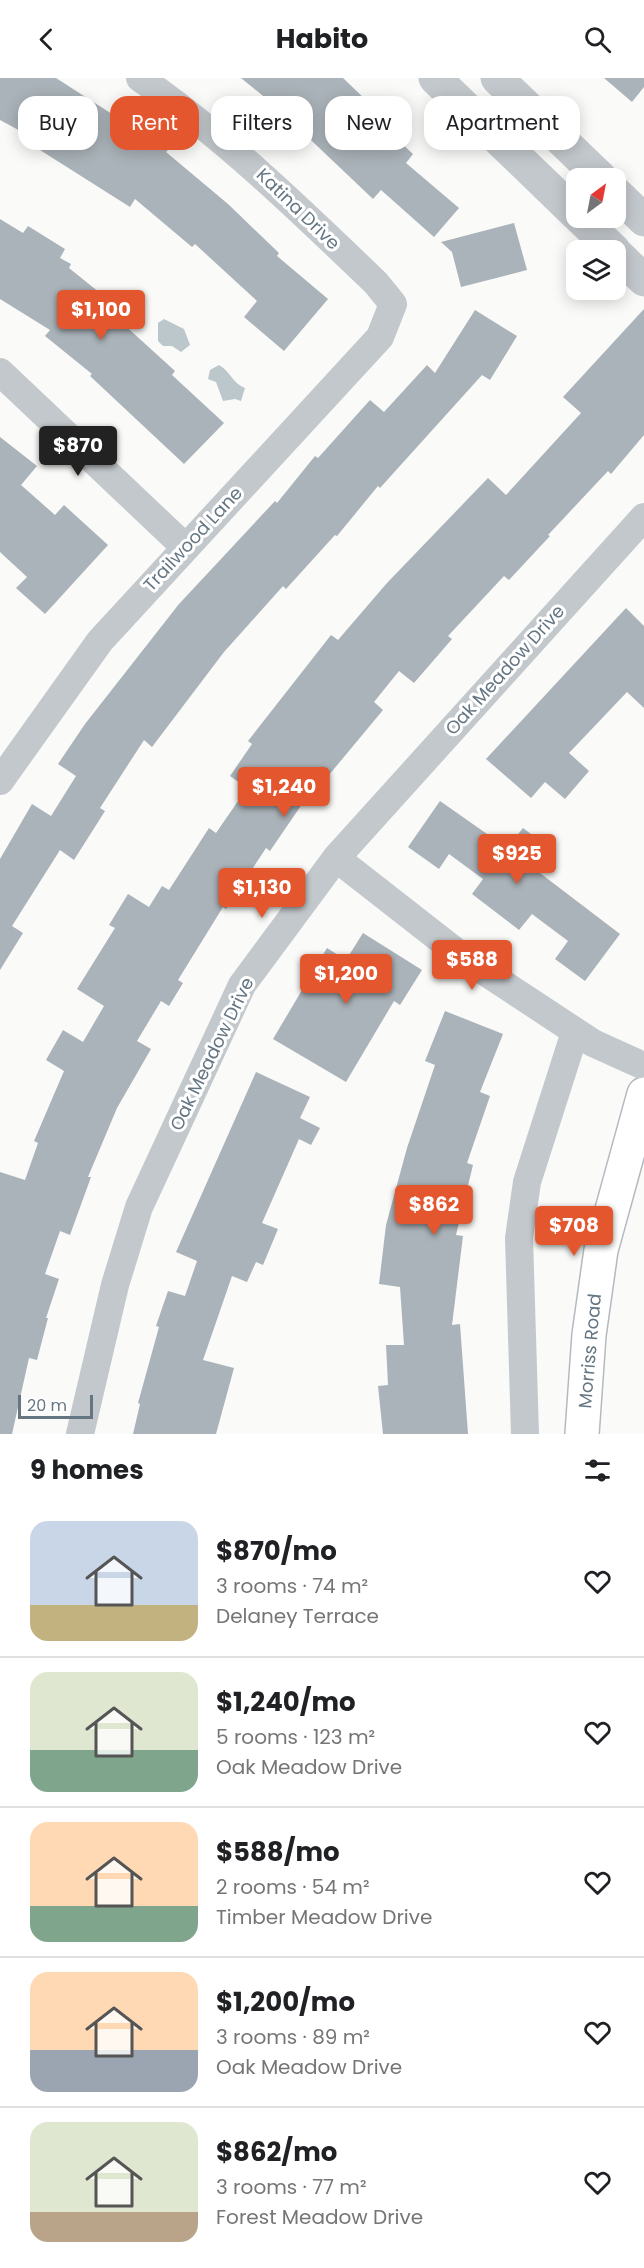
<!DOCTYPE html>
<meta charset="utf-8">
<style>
:root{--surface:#fff;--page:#f2f2f2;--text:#202124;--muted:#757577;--line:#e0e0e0;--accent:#e4572e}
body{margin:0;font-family:Poppins,sans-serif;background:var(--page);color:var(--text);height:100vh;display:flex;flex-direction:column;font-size:22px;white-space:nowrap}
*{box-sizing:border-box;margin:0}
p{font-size:20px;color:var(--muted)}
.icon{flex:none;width:33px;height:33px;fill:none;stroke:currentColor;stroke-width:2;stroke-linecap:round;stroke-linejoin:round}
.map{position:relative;height:1356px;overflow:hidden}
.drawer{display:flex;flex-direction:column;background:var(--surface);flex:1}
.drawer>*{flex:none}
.top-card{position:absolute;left:18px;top:18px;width:609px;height:54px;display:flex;gap:12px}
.needle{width:39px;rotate:32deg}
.buttons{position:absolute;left:566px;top:90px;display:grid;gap:12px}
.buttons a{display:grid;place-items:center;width:60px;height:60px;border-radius:12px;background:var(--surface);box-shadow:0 3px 15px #0003;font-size:30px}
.scale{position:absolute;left:18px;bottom:15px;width:75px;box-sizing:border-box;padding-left:6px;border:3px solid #657683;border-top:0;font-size:16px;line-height:21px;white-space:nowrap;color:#657683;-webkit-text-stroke:4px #fff;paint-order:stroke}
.price{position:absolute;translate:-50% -51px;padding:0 14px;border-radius:6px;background:var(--accent);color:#fff;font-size:20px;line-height:39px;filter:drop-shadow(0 2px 3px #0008)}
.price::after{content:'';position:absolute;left:50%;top:36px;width:18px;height:14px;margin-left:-9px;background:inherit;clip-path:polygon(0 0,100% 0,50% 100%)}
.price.current{background:#222;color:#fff}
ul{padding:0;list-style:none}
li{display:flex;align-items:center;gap:18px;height:150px;padding:0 30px}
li+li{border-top:2px solid var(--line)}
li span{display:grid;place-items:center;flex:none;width:168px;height:120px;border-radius:18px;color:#555}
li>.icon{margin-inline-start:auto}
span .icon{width:72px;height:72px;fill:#fffc;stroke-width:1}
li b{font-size:26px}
h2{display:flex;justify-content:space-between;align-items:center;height:72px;padding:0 30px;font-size:26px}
.pill{padding:0 21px;border-radius:18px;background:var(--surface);box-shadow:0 3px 15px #0003;font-size:21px;line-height:54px}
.pill.current{background:var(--accent);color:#fff}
header{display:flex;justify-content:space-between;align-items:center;height:78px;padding:0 30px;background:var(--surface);font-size:27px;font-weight:700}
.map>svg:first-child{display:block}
.water{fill:#bbc7cb}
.building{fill:#aab3b9}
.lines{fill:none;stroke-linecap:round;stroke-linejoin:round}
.secondary-casing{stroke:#b3babf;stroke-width:36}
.minor{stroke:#c3c8cc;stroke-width:28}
.tertiary{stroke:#c3c8cc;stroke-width:33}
.secondary{stroke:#fff;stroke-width:33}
.labels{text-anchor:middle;stroke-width:6;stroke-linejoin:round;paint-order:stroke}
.street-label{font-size:18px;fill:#657683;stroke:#fff}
</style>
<header><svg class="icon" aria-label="back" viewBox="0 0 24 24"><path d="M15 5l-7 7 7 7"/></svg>Habito<svg class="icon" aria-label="search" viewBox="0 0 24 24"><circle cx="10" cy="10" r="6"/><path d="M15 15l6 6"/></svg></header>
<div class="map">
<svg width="644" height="1356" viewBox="0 0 644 1356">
<rect width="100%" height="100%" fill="#fafaf8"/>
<!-- water -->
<path class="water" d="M164,241L184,251L190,267L181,274L172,268H163L158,263V245Z
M219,287C230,293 233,306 245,310L241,323L235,321L223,323L216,304L208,301L210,292Z"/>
<!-- building -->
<path class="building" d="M0,0H56L168,72L166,74L228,126L279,175L277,178L328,221L284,273L244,239L257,223L195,166L192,169L135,121L130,129L21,60L24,55L0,42Z
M241,0H343L368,24L363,29L413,76L406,85L459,130L434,159L381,112L373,121L273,26Z
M604,0H644V9L632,24Z
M0,141L23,155L28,148L65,171L60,180L71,186L69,190L126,236L120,243L175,293L172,297L224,345L184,386L90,298L92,296L45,258L50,252L0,221Z
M514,145L527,192L461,209L452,174L441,164Z
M644,231V357L611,396L608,393L548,457L550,458L509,502L504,498L448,558L452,561L414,605L399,593L374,624L383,632L314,715L311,713L270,773L266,770L226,831L223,829L178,902L183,905L169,928L161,923L137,963L151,971L117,1030L88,1099H91L70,1157L60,1153L45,1196L59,1201L46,1240H48L37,1282L29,1280L12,1356H0V1094L25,1102L38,1065L34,1063L64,993L46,982L63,952L83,964L104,928L77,911L115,850L109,847L128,816L149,829L162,808L169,812L209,750L216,755L247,710L230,698L252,666L248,663L331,557L338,562L387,505L488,400L506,417L581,335L563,319Z
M475,232L517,258L490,302L482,297L380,410L378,408L337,458L335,457L286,511L283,508L224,574L152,669L144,662L100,730L105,733L74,782L60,772L12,848L23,855L0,892V781L32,726L51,738L76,698L58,686L85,646L179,526L275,423L277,425L315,378L318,380L370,322L384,334L427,287L435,295Z
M0,359L37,388L21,407L55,437L64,427L108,467L45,536L16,510L27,499L0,474Z
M626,530L644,548V630L627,614L569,675L589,693L565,721L545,704L531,720L486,681Z
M440,723L507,770L523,750L552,772L536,792L620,856L585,903L555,881L568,863L532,836L519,852L472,816L483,801L449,776L439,791L408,769Z
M363,855L422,892L400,927L394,923L346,1004L273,961L327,870L346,882Z
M445,933L503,956L480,1014L490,1018L467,1085L473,1087L456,1157L463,1158L452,1247L460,1246L468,1356H383L378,1308L388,1307L386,1267H404L400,1209L379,1206L386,1147L407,1070L435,987L425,983Z
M256,994L310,1019L300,1040L320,1050L311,1067L299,1061L262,1145L278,1151L263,1187L256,1184L247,1204L232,1198L203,1282L234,1290L216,1356H133L140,1326L138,1325L159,1249L156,1248L168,1213L185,1218L197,1183L176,1174Z"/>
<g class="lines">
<defs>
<path id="secondary" d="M582,1356L589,1257L601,1172L644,1016"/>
</defs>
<!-- secondary casing -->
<use href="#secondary" class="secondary-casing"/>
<!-- minor -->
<path class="minor" d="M0,294L186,470
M0,703L100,563L380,259L393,226L376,205C300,132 226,60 140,0
M336,780L464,880L593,965L644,988
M80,1356L115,1207L139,1129L242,907L336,780L644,439
M525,1356L519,1160L527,1104L575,954"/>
<!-- tertiary -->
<path class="tertiary" d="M435,0L576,136
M497,0L601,100
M615,114L644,142
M580,140L614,172
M615,174L644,202"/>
<!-- secondary -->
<use href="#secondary" class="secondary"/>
</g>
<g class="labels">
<!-- street labels -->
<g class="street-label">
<text transform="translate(298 131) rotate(44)" y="6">Katina Drive</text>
<text transform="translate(193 461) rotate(-47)" y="6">Trailwood Lane</text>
<text transform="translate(505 592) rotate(-48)" y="6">Oak Meadow Drive</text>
<text transform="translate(212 976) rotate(-64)" y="6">Oak Meadow Drive</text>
<text transform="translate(590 1273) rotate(-85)" y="6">Morriss Road</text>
</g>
</g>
</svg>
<div class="buttons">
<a><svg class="needle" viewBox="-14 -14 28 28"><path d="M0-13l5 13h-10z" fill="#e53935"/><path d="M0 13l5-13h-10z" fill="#757577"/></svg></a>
<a><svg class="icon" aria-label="layers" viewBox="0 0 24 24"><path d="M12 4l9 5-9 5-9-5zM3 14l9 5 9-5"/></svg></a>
</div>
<div class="scale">20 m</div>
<b class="price" style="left:101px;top:263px">$1,100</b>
<b class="price current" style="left:78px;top:399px">$870</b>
<b class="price" style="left:284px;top:740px">$1,240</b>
<b class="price" style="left:517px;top:807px">$925</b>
<b class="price" style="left:262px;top:841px">$1,130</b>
<b class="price" style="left:472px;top:913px">$588</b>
<b class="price" style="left:346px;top:927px">$1,200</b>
<b class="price" style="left:434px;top:1158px">$862</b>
<b class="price" style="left:574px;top:1179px">$708</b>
<div class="top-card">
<a class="pill">Buy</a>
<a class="pill current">Rent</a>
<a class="pill">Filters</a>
<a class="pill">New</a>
<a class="pill">Apartment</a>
</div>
</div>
<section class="drawer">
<h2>9 homes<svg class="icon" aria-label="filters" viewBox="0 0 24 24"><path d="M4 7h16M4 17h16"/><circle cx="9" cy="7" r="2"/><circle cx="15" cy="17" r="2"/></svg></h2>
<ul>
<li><span style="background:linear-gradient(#c9d6e8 70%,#c2b280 0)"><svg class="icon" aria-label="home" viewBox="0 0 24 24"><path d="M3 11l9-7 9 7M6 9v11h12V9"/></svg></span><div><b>$870/mo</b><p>3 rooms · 74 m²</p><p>Delaney Terrace</p></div><svg class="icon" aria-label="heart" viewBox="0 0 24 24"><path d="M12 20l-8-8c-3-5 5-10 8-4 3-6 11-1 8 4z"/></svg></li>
<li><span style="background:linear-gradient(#dfe7d0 65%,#7fa58c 0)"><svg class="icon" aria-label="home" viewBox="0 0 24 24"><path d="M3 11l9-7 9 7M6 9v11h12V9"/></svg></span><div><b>$1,240/mo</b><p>5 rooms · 123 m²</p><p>Oak Meadow Drive</p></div><svg class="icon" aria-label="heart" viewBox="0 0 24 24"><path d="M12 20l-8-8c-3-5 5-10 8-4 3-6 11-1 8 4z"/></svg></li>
<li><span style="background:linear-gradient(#ffd9b3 70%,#7fa58c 0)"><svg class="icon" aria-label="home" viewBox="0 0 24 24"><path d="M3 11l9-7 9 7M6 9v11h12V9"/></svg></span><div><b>$588/mo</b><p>2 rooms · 54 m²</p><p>Timber Meadow Drive</p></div><svg class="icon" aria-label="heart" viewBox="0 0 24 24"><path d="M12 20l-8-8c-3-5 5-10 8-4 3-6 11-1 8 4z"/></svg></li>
<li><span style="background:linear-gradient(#ffd9b3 65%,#9aa5b1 0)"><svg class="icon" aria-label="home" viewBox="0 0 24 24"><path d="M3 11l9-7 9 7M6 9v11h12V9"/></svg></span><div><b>$1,200/mo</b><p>3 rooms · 89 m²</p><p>Oak Meadow Drive</p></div><svg class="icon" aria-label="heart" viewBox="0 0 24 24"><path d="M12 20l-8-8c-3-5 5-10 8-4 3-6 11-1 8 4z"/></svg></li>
<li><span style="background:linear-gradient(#dfe7d0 75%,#b9a48a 0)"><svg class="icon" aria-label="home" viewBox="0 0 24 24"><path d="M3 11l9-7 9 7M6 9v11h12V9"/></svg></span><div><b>$862/mo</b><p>3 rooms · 77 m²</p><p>Forest Meadow Drive</p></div><svg class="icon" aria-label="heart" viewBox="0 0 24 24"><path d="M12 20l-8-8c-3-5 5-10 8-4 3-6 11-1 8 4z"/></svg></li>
</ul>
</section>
